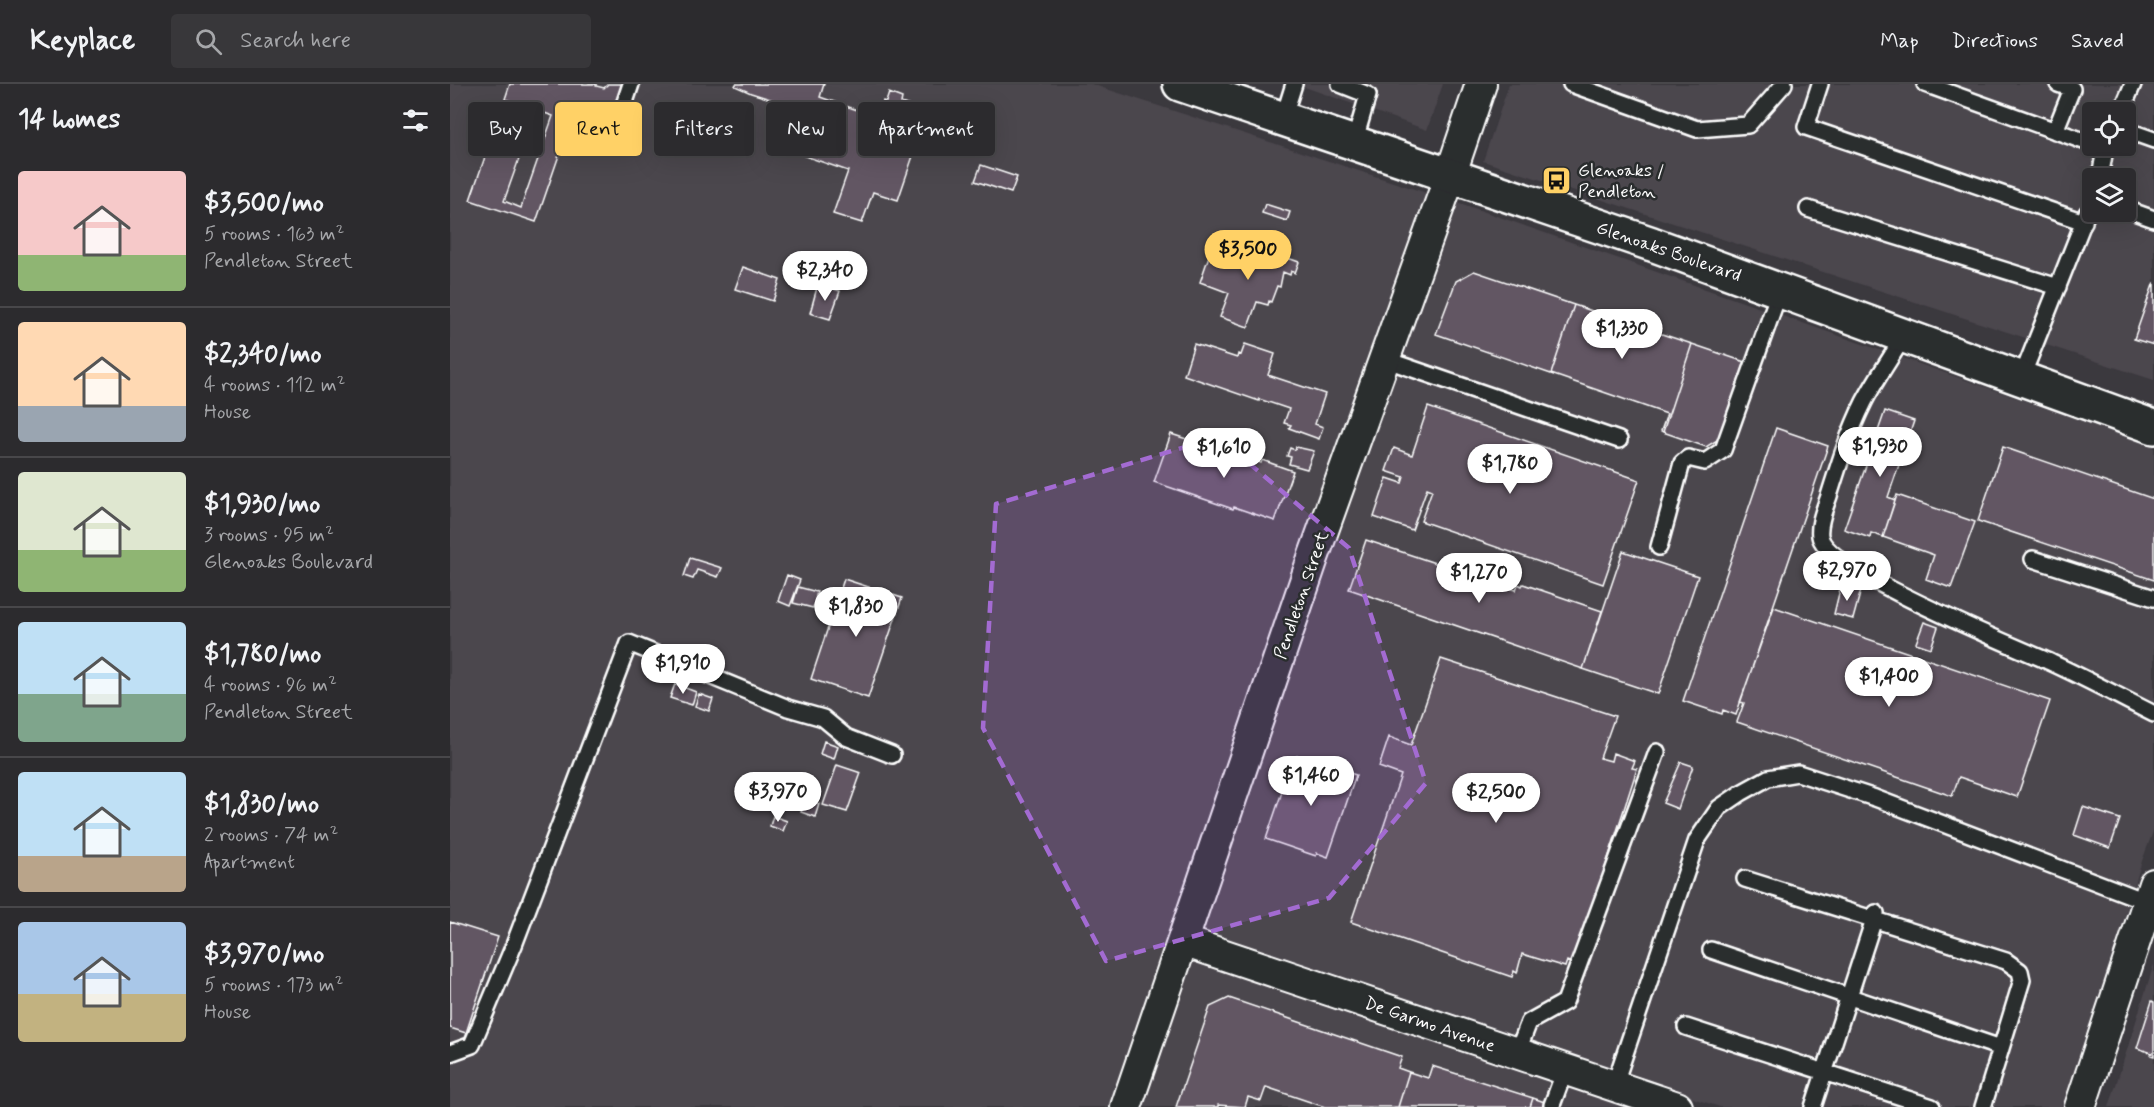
<!DOCTYPE html>
<meta charset="utf-8">
<style>
:root{--surface:#2c2b2e;--page:#38373a;--text:#f1f3f6;--muted:#a6a7aa;--line:#48474a;--accent:#ffd166}
body{margin:0;font-family:Mynerve,sans-serif;background:var(--page);color:var(--text);height:100vh;display:flex;flex-direction:column;font-size:22px;white-space:nowrap}
*{box-sizing:border-box;margin:0}
p{font-size:20px;color:var(--muted)}
.icon{flex:none;width:33px;height:33px;fill:none;stroke:currentColor;stroke-width:2;stroke-linecap:round;stroke-linejoin:round}
.map{position:relative;flex:1;overflow:hidden}
.drawer{display:flex;flex-direction:column;background:var(--surface);width:450px}
.drawer>*{flex:none}
.banner{position:absolute;left:18px;top:18px;width:570px;height:54px;display:flex;gap:12px}
.fabs{position:absolute;left:1632px;top:18px;display:grid;gap:12px}
.fabs a{display:grid;place-items:center;width:54px;height:54px;border-radius:6px;background:var(--surface);box-shadow:0 6px 24px #0002,0 0 0 2px var(--line);font-size:30px}
.price{position:absolute;translate:-50% -51px;padding:0 14px;border-radius:21px;background:#fff;color:#222;font-size:20px;line-height:39px;filter:drop-shadow(0 2px 3px #0008)}
.price::after{content:'';position:absolute;left:50%;top:36px;width:18px;height:14px;margin-left:-9px;background:inherit;clip-path:polygon(0 0,100% 0,50% 100%)}
.price.on{background:var(--accent);color:#111}
ul{padding:0;list-style:none}
li{display:flex;align-items:center;gap:18px;height:150px;padding:0 18px}
li+li{border-top:2px solid var(--line)}
li span{display:grid;place-items:center;flex:none;width:168px;height:120px;border-radius:6px;color:#555}
li>.icon{margin-inline-start:auto}
span .icon{width:72px;height:72px;fill:#fffc;stroke-width:1}
li b{font-size:26px}
h2{display:flex;justify-content:space-between;align-items:center;height:72px;padding:0 18px;font-size:26px}
.pill{padding:0 21px;border-radius:6px;background:var(--surface);box-shadow:0 6px 24px #0002,0 0 0 2px var(--line);font-size:21px;line-height:54px}
.pill.on{background:var(--accent);color:#111}
header{display:flex;align-items:center;gap:36px;box-sizing:border-box;height:84px;padding:0 30px;background:var(--surface);border-bottom:2px solid var(--line)}
header strong{font-size:28px}
nav{display:flex;gap:33px;margin-inline-start:auto;font-size:21px}
.search{width:420px;height:54px;background:var(--page);display:flex;align-items:center;gap:15px;box-sizing:border-box;padding:0 21px;border-radius:6px;color:var(--muted);font-size:22px}
main{display:flex;flex:1;min-height:0}
.map>svg:first-child{display:block}
.built{fill:#4b464d;fill-rule:evenodd}
.building{fill:#625664;stroke:#fff;stroke-width:1.5}
.lines{fill:none;stroke-linecap:round;stroke-linejoin:round}
.service-casing{stroke:#fff;stroke-width:20}
.minor-casing{stroke:#fff;stroke-width:34}
.secondary-casing{stroke:#fff;stroke-width:38}
.service{stroke:#2a2d2e;stroke-width:15}
.minor{stroke:#2a2d2e;stroke-width:30}
.secondary{stroke:#2a2d2e;stroke-width:33}
.marked{fill:#a36bd2;fill-opacity:0.2;stroke:#a36bd2;stroke-width:4.5;stroke-dasharray:12 8;stroke-linejoin:round}
.labels{text-anchor:middle;stroke-width:5;stroke-linejoin:round;paint-order:stroke}
.poi-label{font-size:18px;fill:#fff;stroke:#2a2d2e;text-anchor:start}
.street-label{font-size:18px;fill:#fff;stroke:#2a2d2e}
</style>
<header>
<strong>Keyplace</strong>
<div class="search"><svg class="icon" aria-label="search" viewBox="0 0 24 24"><circle cx="10" cy="10" r="6"/><path d="M15 15l6 6"/></svg>Search here</div>
<nav><a>Map</a><a>Directions</a><a>Saved</a></nav>
</header>
<main>
<section class="drawer">
<h2>14 homes<svg class="icon" aria-label="filters" viewBox="0 0 24 24"><path d="M4 7h16M4 17h16"/><circle cx="9" cy="7" r="2"/><circle cx="15" cy="17" r="2"/></svg></h2>
<ul>
<li><span style="background:linear-gradient(#f6c9c9 70%,#8fb573 0)"><svg class="icon" aria-label="home" viewBox="0 0 24 24"><path d="M3 11l9-7 9 7M6 9v11h12V9"/></svg></span><div><b>$3,500/mo</b><p>5 rooms · 163 m²</p><p>Pendleton Street</p></div></li>
<li><span style="background:linear-gradient(#ffd9b3 70%,#9aa5b1 0)"><svg class="icon" aria-label="home" viewBox="0 0 24 24"><path d="M3 11l9-7 9 7M6 9v11h12V9"/></svg></span><div><b>$2,340/mo</b><p>4 rooms · 112 m²</p><p>House</p></div></li>
<li><span style="background:linear-gradient(#dfe7d0 65%,#8fb573 0)"><svg class="icon" aria-label="home" viewBox="0 0 24 24"><path d="M3 11l9-7 9 7M6 9v11h12V9"/></svg></span><div><b>$1,930/mo</b><p>3 rooms · 95 m²</p><p>Glenoaks Boulevard</p></div></li>
<li><span style="background:linear-gradient(#bfe0f5 60%,#7fa58c 0)"><svg class="icon" aria-label="home" viewBox="0 0 24 24"><path d="M3 11l9-7 9 7M6 9v11h12V9"/></svg></span><div><b>$1,780/mo</b><p>4 rooms · 96 m²</p><p>Pendleton Street</p></div></li>
<li><span style="background:linear-gradient(#bfe0f5 70%,#b9a48a 0)"><svg class="icon" aria-label="home" viewBox="0 0 24 24"><path d="M3 11l9-7 9 7M6 9v11h12V9"/></svg></span><div><b>$1,830/mo</b><p>2 rooms · 74 m²</p><p>Apartment</p></div></li>
<li><span style="background:linear-gradient(#a9c7e8 60%,#c2b280 0)"><svg class="icon" aria-label="home" viewBox="0 0 24 24"><path d="M3 11l9-7 9 7M6 9v11h12V9"/></svg></span><div><b>$3,970/mo</b><p>5 rooms · 173 m²</p><p>House</p></div></li>
</ul>
</section>
<div class="map">
<svg width="1704" height="1023" viewBox="0 0 1704 1023">
<rect width="100%" height="100%" fill="#3b393e"/>
<filter id="ink" filterUnits="userSpaceOnUse"><feTurbulence type="fractalNoise" baseFrequency=".0167" numOctaves="2"/><feDisplacementMap in="SourceGraphic" scale="12" xChannelSelector="R" yChannelSelector="G"/><feConvolveMatrix kernelMatrix="1 2 1 2 8 2 1 2 1" color-interpolation-filters="sRGB"/></filter>
<g filter="url(#ink)">
<!-- built -->
<path class="built" d="M0,0H641L986,112L669,1023H0Z
M846,0H993L977,46Z
M1059,0H1704V296L1033,77ZM1642,28H1676V62H1642ZM1642,94H1676V128H1642Z
M998,115L1704,362V745L1692,777L1616,1023H1270L745,853Z
M737,866L1193,1023H683Z
M1704,880V1023H1659Z"/>
<!-- building -->
<path class="building" d="M60,0H146V2L154,4L158,0H173L151,63L116,51L86,138L20,116L44,47L75,58L54,117L71,124L75,112L103,32L55,15Z
M286,0H374L370,13L430,34L433,17L436,18L439,9L452,14L451,19L478,28L448,116L423,108L412,139L383,130L398,87L332,64L346,23L301,9L285,2Z
M531,81L567,93L561,109L525,97Z
M815,120L840,128L837,137L812,129Z
M798,160L849,178L845,189L841,187L840,191L833,188L830,203L827,202L821,218L819,217L818,221L807,218L798,243L770,233L779,209L750,198L759,172L790,183Z
M293,183L330,196L323,217L285,205Z
M1024,187L1124,221L1101,290L986,250L1006,197Z
M1704,198V261L1684,255Z
M368,200L390,207L380,235L360,229Z
M1124,221L1242,260L1213,348L1211,347L1217,330L1101,290Z
M744,260L787,274L788,270L791,271L795,260L825,270L818,291L875,310L865,340L873,343L869,355L839,344L841,341L834,339L839,325L809,315V317L734,291Z
M1242,260L1295,278L1269,355L1256,363L1213,348Z
M978,323L1189,396L1153,500L971,437L982,406L977,404L962,446L924,433L937,394L952,399L954,393L936,387L944,364L962,371Z
M1435,327L1464,337L1438,413L1445,416L1433,453L1421,449L1420,454L1394,445Z
M1326,344L1378,362L1286,631L1273,626L1272,630L1233,617Z
M721,350L749,359L748,364L797,381L800,375L811,379L812,376L843,387L825,437L784,423L783,425L704,398Z
M846,363L864,367L857,385L839,380L841,373L837,372L840,364L845,366Z
M1553,363L1704,415V496L1528,437Z
M1447,411L1525,438L1501,504L1476,495L1484,471L1433,453Z
M916,456L1066,506L1068,500L1072,502L1073,500L1152,527L1133,585L899,505Z
M1173,467L1248,492L1208,610L1133,585Z
M240,474L272,484L268,493L247,486L243,495L234,492Z
M337,491L350,496L340,522L328,517Z
M394,495L452,514L418,614L361,595Z
M1391,501L1411,506L1403,535L1384,530Z
M348,503L367,508L363,524L343,519Z
M1324,523L1600,617L1567,713L1509,693L1502,712L1287,638L1294,619L1290,618Z
M1474,538L1488,543L1481,564L1466,559Z
M991,575L1165,632L1150,674L1161,677L1163,669L1185,677L1182,684L1187,685L1124,880L1117,877L1115,883L1072,870L1067,889L1064,887L1062,893L901,838L951,691L929,683L939,653L961,661Z
M225,600L246,608L242,621L220,614Z
M249,610L263,615L259,627L245,622Z
M374,657L388,662L384,675L370,670Z
M847,672L906,691L878,773L867,769L866,772L816,755L836,696H839Z
M1231,678L1243,682L1228,725L1213,719Z
M387,681L411,689L397,728L373,721Z
M355,715L369,720L365,733L351,728Z
M1633,723L1670,735L1660,764L1624,751Z
M323,732L337,737L333,747L320,742Z
M0,838L48,853L16,949L0,944Z
M779,914L952,973L948,984L959,988L948,1023H875L816,1003L811,1017L798,1013L795,1023L768,1021V1023H726L760,923Z
M1702,917L1704,918V972L1701,971L1702,969L1687,964Z
M982,982L1083,1014L1080,1023H948L959,988L978,994Z
M1083,1014L1109,1023H1080Z"/>
<g class="lines">
<defs>
<path id="service" d="M890,0L918,11L904,59
M1121,0L1247,45L1298,41L1334,0
M1370,0L1356,43L1634,138
M1475,0L1642,60
M174,21L181,0
M1671,28L1683,0
M833,35L844,0
M1605,47L1622,5L1608,0
M1676,55L1687,50L1704,56
M1646,62L1655,65L1650,94
M1358,125L1608,203
M1676,125L1704,135
M1454,252C1441,274 1426,295 1414,318C1399,348 1389,380 1379,412C1375,424 1368,439 1370,452C1375,486 1565,562 1602,579C1637,595 1670,613 1704,630
M934,275L1169,356
M1571,295L1637,129L1642,124
M1209,463L1232,379L1238,374L1255,378L1273,366L1330,206
M1583,475L1704,514
M1295,795L1556,877L1570,887L1572,896L1533,1023
M1261,866L1551,964
M1236,943L1482,1023
M0,969L22,961L64,861L179,559L338,624L373,634L396,653L442,671
M1067,969L1079,938L1115,918L1207,668
M1164,1002L1247,756L1269,724L1291,709L1318,694L1348,689L1425,714L1698,818
M1102,1021L1115,986
M1363,1023L1426,829"/>
<path id="minor" d="M733,857L1227,1023
M676,1023L863,474L1000,92L1031,0
M1630,1023L1704,800"/>
<path id="secondary" d="M730,0L1202,160L1704,343"/>
</defs>
<!-- service casing -->
<use href="#service" class="service-casing"/>
<!-- minor casing -->
<use href="#minor" class="minor-casing"/>
<!-- secondary casing -->
<use href="#secondary" class="secondary-casing"/>
<!-- service -->
<use href="#service" class="service"/>
<!-- minor -->
<use href="#minor" class="minor"/>
<!-- secondary -->
<use href="#secondary" class="secondary"/>
</g>
</g>
<!-- marked area -->
<path class="marked" d="M768,353L899,464L976,699L879,814L656,877L533,644L546,420Z"/>
<!-- icons -->
<defs>
<symbol id="bus-square" viewBox="-11 -11 22 22"><rect x="-9" y="-9" width="18" height="18" rx="4" fill="#ffd166" stroke="#2a2d2e"/><path d="M-5-6H5V4H4V6H2V4H-2V6H-4V4H-5ZM-3.5-4V0h7V-4ZM-3.5 1.2v1.5H-2V1.2ZM2 1.2v1.5H3.5V1.2Z" fill="#111"/></symbol>
</defs>
<g fill-rule="evenodd">
<use href="#bus-square" x="1090" y="80" width="33" height="33"/>
</g>
<g class="labels">
<!-- poi labels -->
<g class="poi-label">
<text x="1128" y="92">Glenoaks /<tspan x="1128" dy="21">Pendleton</tspan></text>
</g>
<!-- street labels -->
<g class="street-label">
<text transform="translate(1219 167) rotate(19)" y="6">Glenoaks Boulevard</text>
<text transform="translate(851 511) rotate(-71)" y="6">Pendleton Street</text>
<text transform="translate(980 940) rotate(19)" y="6">De Garmo Avenue</text>
</g>
</g>
</svg>
<div class="fabs">
<a><svg class="icon" aria-label="locate" viewBox="0 0 24 24"><circle cx="12" cy="12" r="6"/><path d="M12 2v4M12 18v4M2 12h4M18 12h4"/></svg></a>
<a><svg class="icon" aria-label="layers" viewBox="0 0 24 24"><path d="M12 4l9 5-9 5-9-5zM3 14l9 5 9-5"/></svg></a>
</div>
<b class="price on" style="left:798px;top:197px">$3,500</b>
<b class="price" style="left:375px;top:218px">$2,340</b>
<b class="price" style="left:1172px;top:276px">$1,330</b>
<b class="price" style="left:1430px;top:394px">$1,930</b>
<b class="price" style="left:774px;top:395px">$1,610</b>
<b class="price" style="left:1060px;top:411px">$1,780</b>
<b class="price" style="left:1397px;top:518px">$2,970</b>
<b class="price" style="left:1029px;top:520px">$1,270</b>
<b class="price" style="left:406px;top:554px">$1,830</b>
<b class="price" style="left:233px;top:611px">$1,910</b>
<b class="price" style="left:1439px;top:624px">$1,400</b>
<b class="price" style="left:861px;top:723px">$1,460</b>
<b class="price" style="left:328px;top:739px">$3,970</b>
<b class="price" style="left:1046px;top:740px">$2,500</b>
<div class="banner">
<a class="pill">Buy</a>
<a class="pill on">Rent</a>
<a class="pill">Filters</a>
<a class="pill">New</a>
<a class="pill">Apartment</a>
</div>
</div>
</main>
